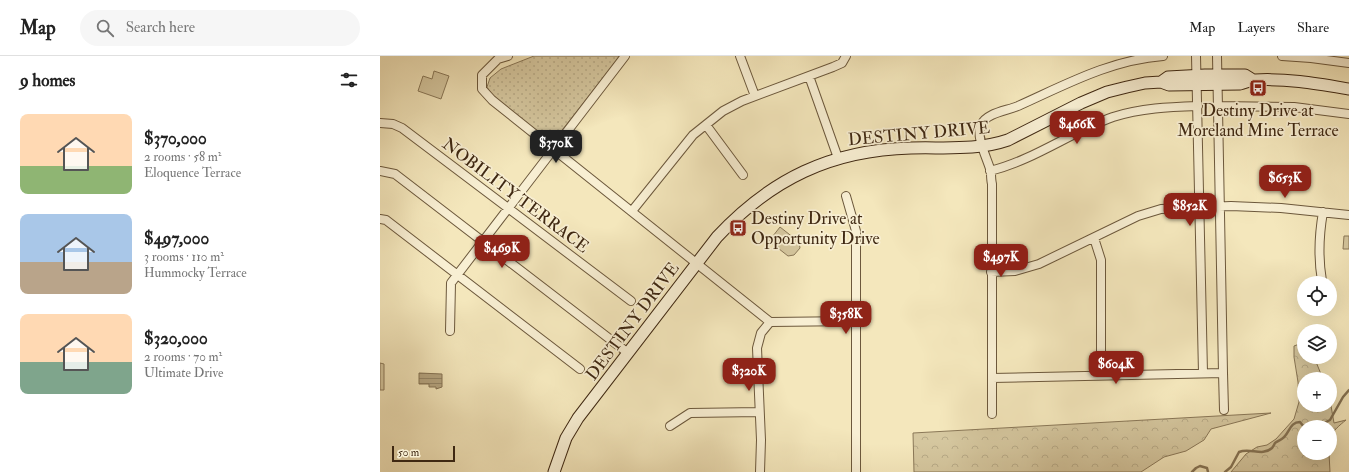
<!DOCTYPE html>
<meta charset="utf-8">
<style>
:root{--surface:#fff;--page:#f6f6f6;--text:#222;--muted:#767676;--line:#e0e0e0;--accent:#8f2418}
body{margin:0;font-family:"IM FELL Double Pica",serif;background:var(--page);color:var(--text);height:100vh;display:flex;flex-direction:column;font-size:15px;white-space:nowrap}
*{box-sizing:border-box;margin:0}
p{font-size:13px;color:var(--muted)}
.icon{flex:none;width:22px;height:22px;fill:none;stroke:currentColor;stroke-width:2;stroke-linecap:round;stroke-linejoin:round}
.map{position:relative;flex:1;overflow:hidden}
.drawer{display:flex;flex-direction:column;background:var(--surface);width:380px}
.drawer>*{flex:none}
.fabs{position:absolute;left:917px;top:220px;display:grid;gap:8px}
.fabs a{display:grid;place-items:center;width:40px;height:40px;border-radius:50%;background:var(--surface);box-shadow:0 4px 16px #0002;font-size:20px}
.scale{position:absolute;left:12px;bottom:10px;width:63px;box-sizing:border-box;padding-left:4px;border:2px solid #3f2812;border-top:0;font-size:11px;line-height:14px;white-space:nowrap;color:#3f2812;-webkit-text-stroke:3px #f8efd3;paint-order:stroke}
.price{position:absolute;translate:-50% -34px;padding:0 9px;border-radius:8px;background:var(--accent);color:#fff;font-size:13px;line-height:26px;filter:drop-shadow(0 1px 2px #0008)}
.price::after{content:'';position:absolute;left:50%;top:24px;width:12px;height:9px;margin-left:-6px;background:inherit;clip-path:polygon(0 0,100% 0,50% 100%)}
.price.active{background:#222;color:#fff}
ul{padding:0;list-style:none}
li{display:flex;align-items:center;gap:12px;height:100px;padding:0 20px}
li span{display:grid;place-items:center;flex:none;width:112px;height:80px;border-radius:8px;color:#555}
li>.icon{margin-inline-start:auto}
span .icon{width:48px;height:48px;fill:#fffc;stroke-width:1}
li b{font-size:17px}
h2{display:flex;justify-content:space-between;align-items:center;height:48px;padding:0 20px;font-size:17px}
header{display:flex;align-items:center;gap:24px;box-sizing:border-box;height:56px;padding:0 20px;background:var(--surface);border-bottom:1px solid var(--line)}
header strong{font-size:19px}
nav{display:flex;gap:22px;margin-inline-start:auto;font-size:14px}
.search{width:280px;height:36px;background:var(--page);display:flex;align-items:center;gap:10px;box-sizing:border-box;padding:0 14px;border-radius:22px;color:var(--muted);font-size:15px}
main{display:flex;flex:1;min-height:0}
.map>svg:first-child{display:block}
.grass{fill:url(#grass-dots);stroke:#8a7858}
.forest{fill:url(#forest-crowns);stroke:#8a7858}
.park{fill:#d5c79f;stroke:#8a7858}
.water{fill:url(#water-rules);stroke:#867455}
.lines{fill:none;stroke-linecap:round;stroke-linejoin:round}
.stream{stroke:#867455;stroke-width:2.5}
.street-casing{stroke:#6c583c;stroke-width:10}
.secondary-casing{stroke:#3f2812;stroke-width:13}
.street{stroke:#f8efd3;stroke-width:8}
.secondary{stroke:#f8efd3;stroke-width:11}
.labels{text-anchor:middle;stroke-width:3.5;stroke-linejoin:round;paint-order:stroke}
.poi-label{font-size:17px;fill:#3f2812;stroke:#f8efd3}
.street-label{font-size:17px;fill:#3f2812;stroke:#f8efd3}
</style>
<header>
<strong>Map</strong>
<div class="search"><svg class="icon" aria-label="search" viewBox="0 0 24 24"><circle cx="10" cy="10" r="6"/><path d="M15 15l6 6"/></svg>Search here</div>
<nav><a>Map</a><a>Layers</a><a>Share</a></nav>
</header>
<main>
<section class="drawer">
<h2>9 homes<svg class="icon" aria-label="filters" viewBox="0 0 24 24"><path d="M4 7h16M4 17h16"/><circle cx="9" cy="7" r="2"/><circle cx="15" cy="17" r="2"/></svg></h2>
<ul>
<li><span style="background:linear-gradient(#ffd9b3 65%,#8fb573 0)"><svg class="icon" aria-label="home" viewBox="0 0 24 24"><path d="M3 11l9-7 9 7M6 9v11h12V9"/></svg></span><div><b>$370,000</b><p>2 rooms · 58 m²</p><p>Eloquence Terrace</p></div></li>
<li><span style="background:linear-gradient(#a9c7e8 60%,#b9a48a 0)"><svg class="icon" aria-label="home" viewBox="0 0 24 24"><path d="M3 11l9-7 9 7M6 9v11h12V9"/></svg></span><div><b>$497,000</b><p>3 rooms · 110 m²</p><p>Hummocky Terrace</p></div></li>
<li><span style="background:linear-gradient(#ffd9b3 60%,#7fa58c 0)"><svg class="icon" aria-label="home" viewBox="0 0 24 24"><path d="M3 11l9-7 9 7M6 9v11h12V9"/></svg></span><div><b>$320,000</b><p>2 rooms · 70 m²</p><p>Ultimate Drive</p></div></li>
</ul>
</section>
<div class="map">
<svg width="969" height="416" viewBox="0 0 969 416">
<defs>
<pattern id="grass-dots" width="8" height="8" patternUnits="userSpaceOnUse"><rect width="8" height="8" fill="#d5c79f"/><path d="M2 2h.1M6 6h.1" fill="none" stroke="#b8ab88" stroke-width="1.8" stroke-linecap="round"/></pattern>
<pattern id="forest-crowns" width="20" height="18" patternUnits="userSpaceOnUse"><rect width="20" height="18" fill="#d5c79f"/><path d="M2 6a3 3 0 1 1 6 0M12 15a3 3 0 1 1 6 0" fill="none" stroke="#b8ab88"/></pattern>
<pattern id="water-rules" width="6" height="5" patternUnits="userSpaceOnUse"><rect width="6" height="5" fill="#b6a682"/><path d="M0 2.5h6" fill="none" stroke="#958769"/></pattern>
</defs>
<rect width="100%" height="100%" fill="#f4e7bc"/>
<filter id="stains"><feTurbulence type="fractalNoise" baseFrequency=".005" numOctaves="4"/><feColorMatrix values="0 0 0 0 .2 0 0 0 0 .09 0 0 0 0 .02 0 0 0 .5 -.17"/></filter>
<radialGradient id="worn" r=".72"><stop offset=".6" stop-color="#630" stop-opacity="0"/><stop offset="1" stop-color="#630" stop-opacity=".3"/></radialGradient>
<!-- grass -->
<path class="grass" d="M154,0H239L237,4L175,83L162,81L112,39L107,31L110,22L121,13Z"/>
<!-- forest -->
<path class="forest" d="M922,287L924,289V301H934L943,323H924V349H950V344L954,367L966,364C960,369 952,375 950,383V371H924V397H949L950,416H851L866,398L877,391L887,389L896,383L914,363L919,346L918,326L914,301V290Z
M891,357L831,373L824,384L806,395L784,401L761,416H534L533,377Z"/>
<!-- park -->
<path class="park" d="M54,15L69,20L61,43L38,35L43,20L52,23Z
M400,171L419,186L420,192L414,199L408,200L389,185Z
M964,180H969V193H963Z
M0,307L4,308V334H0Z"/>
<!-- water -->
<path class="water" d="M39,317L62,318V331L56,333V331H49V328H39Z"/>
<g class="lines">
<!-- stream -->
<path class="stream" d="M936,371L950,364L963,341L969,334
M812,416L816,412L820,410L827,412L828,416
M845,416L851,411L859,396C870,391 882,401 892,392C893,391 894,389 895,387C898,385 903,383 905,380C910,374 911,366 920,366L924,371"/>
<defs>
<path id="street" d="M128,0L118,3L102,19V33L112,44L390,266L476,265
M360,0L375,40
M816,0L823,317
M837,0L843,317
M902,0L931,2L969,7
M429,20L458,102
M837,50L914,51L969,58
M0,67L13,68L22,72L251,245
M326,69L363,119
M0,115L15,118L248,297
M610,115C654,104 691,76 733,61C761,52 789,51 818,50
M466,140L476,175V416
M252,155L313,79L343,55L362,45L453,11L462,7L466,0
M0,163L6,164L200,313
M714,182L721,204V319
M611,216L635,215L659,208L758,160L781,153L851,150L901,152L969,159
M942,225C938,202 939,179 943,156
M70,275L71,227L245,0
M612,322L843,317L844,354
M612,358V128C611,124 611,119 611,116C608,104 595,80 601,69C606,57 626,55 638,50C685,29 730,4 783,0
M290,370L310,357L379,356
M380,416L381,384L377,292L381,277L390,266"/>
<path id="secondary" d="M781,26L788,21L825,19H865L873,24
M174,416L186,382L198,362L337,181C391,123 451,94 531,92C564,91 596,95 628,84L701,47L727,36L747,31L765,27L781,26L789,29L860,28C865,27 870,24 875,24C906,22 939,28 969,33"/>
</defs>
<!-- street casing -->
<use href="#street" class="street-casing"/>
<!-- secondary casing -->
<use href="#secondary" class="secondary-casing"/>
<!-- street -->
<use href="#street" class="street"/>
<!-- secondary -->
<use href="#secondary" class="secondary"/>
</g>
<!-- icons -->
<defs>
<symbol id="bus-square" viewBox="-11 -11 22 22"><rect x="-9" y="-9" width="18" height="18" rx="4" fill="#8f2418" stroke="#f8efd3"/><path d="M-5-6H5V4H4V6H2V4H-2V6H-4V4H-5ZM-3.5-4V0h7V-4ZM-3.5 1.2v1.5H-2V1.2ZM2 1.2v1.5H3.5V1.2Z" fill="#fff"/></symbol>
</defs>
<g fill-rule="evenodd">
<use href="#bus-square" x="868" y="22" width="20" height="20"/>
<use href="#bus-square" x="348" y="162" width="20" height="20"/>
</g>
<g class="labels">
<!-- poi labels -->
<g class="poi-label">
<text x="878" y="60">Destiny Drive at<tspan x="878" dy="20">Moreland Mine Terrace</tspan></text>
<text x="371" y="168" text-anchor="start">Destiny Drive at<tspan x="371" dy="20">Opportunity Drive</tspan></text>
</g>
<!-- street labels -->
<g class="street-label">
<text transform="translate(539 77) rotate(-5)" y="6">DESTINY DRIVE</text>
<text transform="translate(136 139) rotate(37)" y="6">NOBILITY TERRACE</text>
<text transform="translate(252 265) rotate(-53)" y="6">DESTINY DRIVE</text>
</g>
</g>
<rect width="100%" height="100%" filter="url(#stains)"/>
<rect width="100%" height="100%" fill="url(#worn)"/>
</svg>
<div class="fabs">
<a><svg class="icon" aria-label="locate" viewBox="0 0 24 24"><circle cx="12" cy="12" r="6"/><path d="M12 2v4M12 18v4M2 12h4M18 12h4"/></svg></a>
<a><svg class="icon" aria-label="layers" viewBox="0 0 24 24"><path d="M12 4l9 5-9 5-9-5zM3 14l9 5 9-5"/></svg></a>
<a>+</a>
<a>−</a>
</div>
<div class="scale">50 m</div>
<b class="price" style="left:697px;top:89px">$466K</b>
<b class="price active" style="left:176px;top:108px">$370K</b>
<b class="price" style="left:905px;top:143px">$653K</b>
<b class="price" style="left:810px;top:171px">$852K</b>
<b class="price" style="left:122px;top:213px">$469K</b>
<b class="price" style="left:621px;top:222px">$497K</b>
<b class="price" style="left:466px;top:279px">$358K</b>
<b class="price" style="left:736px;top:329px">$604K</b>
<b class="price" style="left:369px;top:336px">$320K</b>
</div>
</main>
